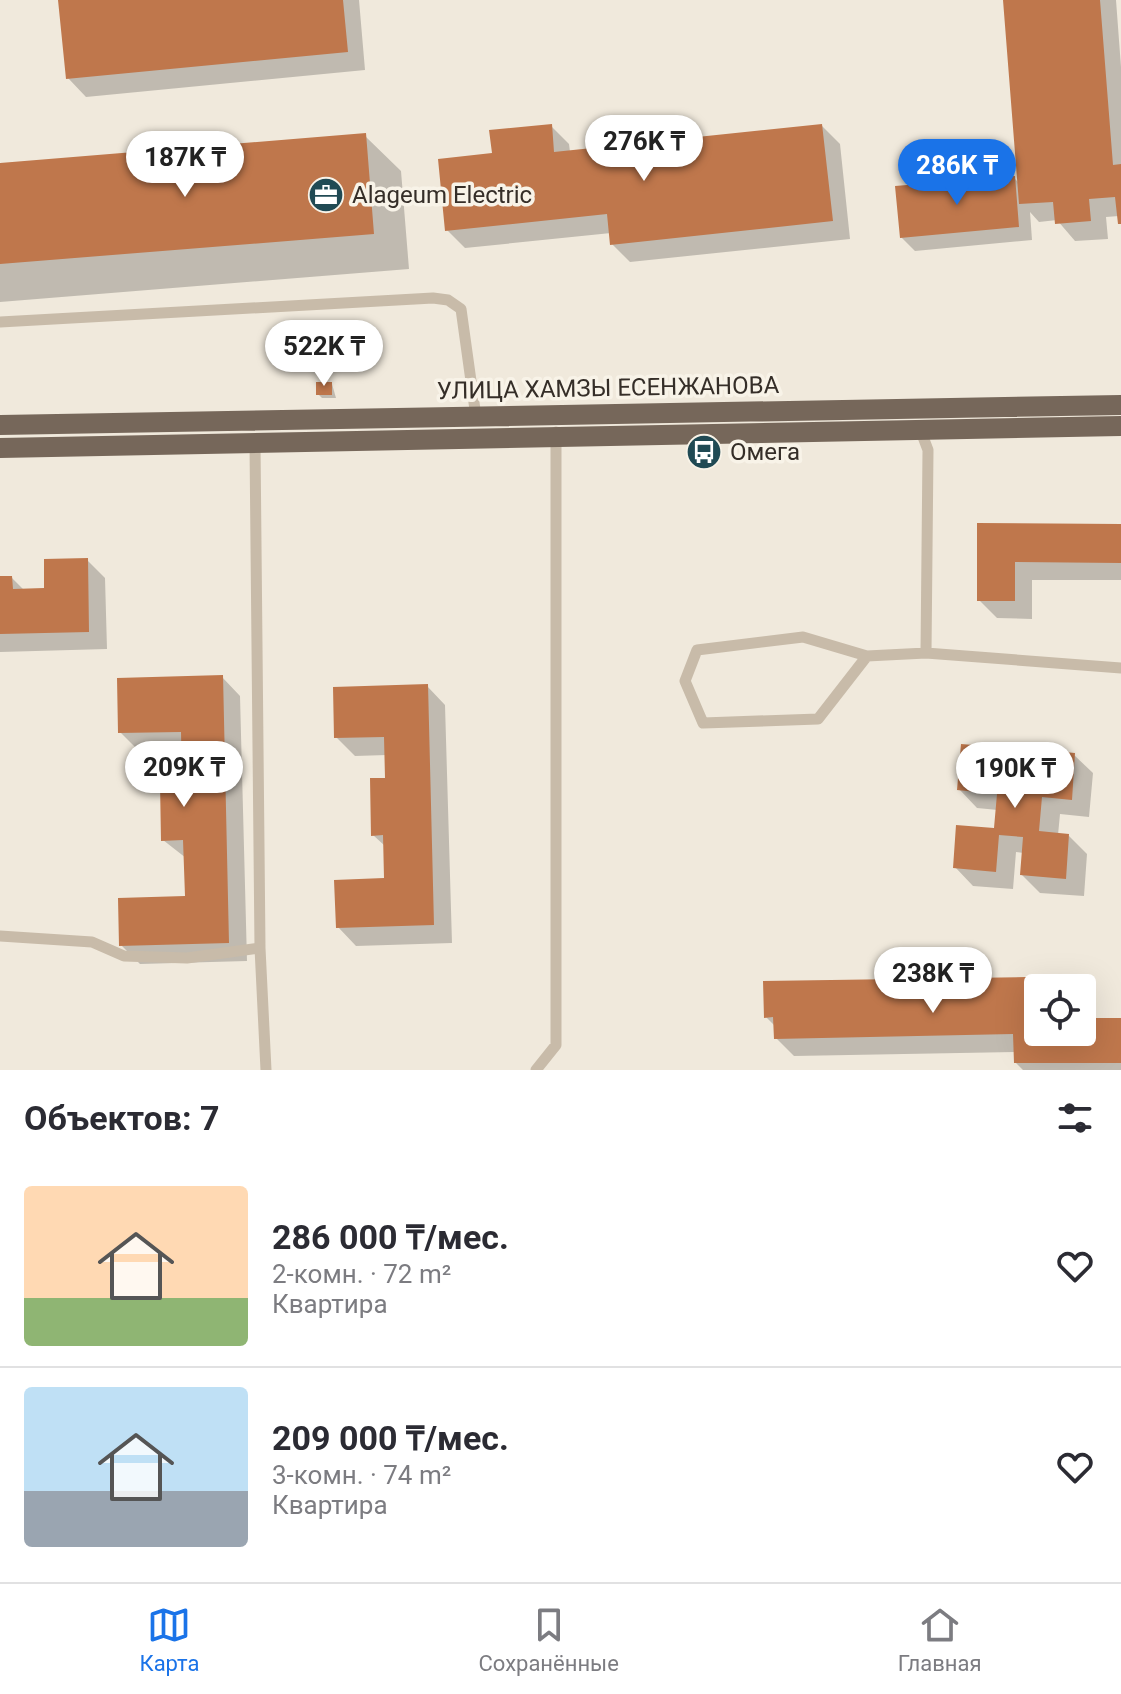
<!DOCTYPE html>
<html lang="ru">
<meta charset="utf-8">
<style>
:root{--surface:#fff;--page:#f2f2f3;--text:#2b2b33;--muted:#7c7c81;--line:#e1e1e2;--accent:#1a73e8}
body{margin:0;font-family:Roboto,sans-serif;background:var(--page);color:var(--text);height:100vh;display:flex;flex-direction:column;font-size:30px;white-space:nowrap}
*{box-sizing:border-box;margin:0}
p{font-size:26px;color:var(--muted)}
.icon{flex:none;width:44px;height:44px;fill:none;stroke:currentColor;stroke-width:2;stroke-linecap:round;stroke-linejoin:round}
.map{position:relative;height:1070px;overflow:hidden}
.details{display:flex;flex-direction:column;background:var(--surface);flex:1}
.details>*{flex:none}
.buttons{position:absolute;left:1024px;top:974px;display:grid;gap:16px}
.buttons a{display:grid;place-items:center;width:72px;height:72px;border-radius:8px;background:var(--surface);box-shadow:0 8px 32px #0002;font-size:40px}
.price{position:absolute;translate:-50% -68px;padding:0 18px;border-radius:28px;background:#fff;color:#222;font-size:26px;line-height:52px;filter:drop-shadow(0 2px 4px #0008)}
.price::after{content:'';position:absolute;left:50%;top:48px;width:24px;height:18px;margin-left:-12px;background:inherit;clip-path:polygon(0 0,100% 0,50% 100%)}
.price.active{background:var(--accent);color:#fff}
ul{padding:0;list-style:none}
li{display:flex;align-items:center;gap:24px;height:200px;padding:0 24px}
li+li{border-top:2px solid var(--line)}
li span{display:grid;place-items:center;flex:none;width:224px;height:160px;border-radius:8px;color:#555}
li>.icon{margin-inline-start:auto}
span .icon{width:96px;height:96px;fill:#fffc;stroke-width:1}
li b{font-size:34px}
h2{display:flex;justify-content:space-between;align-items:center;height:96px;padding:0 24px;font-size:34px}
.menu{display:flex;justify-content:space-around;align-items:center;height:112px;border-top:2px solid var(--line);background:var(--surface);font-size:22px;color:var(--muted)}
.menu a{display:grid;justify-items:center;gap:4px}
.menu .active{color:var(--accent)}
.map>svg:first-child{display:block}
.shadow{fill:#0003}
.building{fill:#bf774c}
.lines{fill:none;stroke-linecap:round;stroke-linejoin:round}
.lane{stroke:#c8bba9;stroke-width:11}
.primary{stroke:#76675a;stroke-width:20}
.labels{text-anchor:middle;stroke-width:7;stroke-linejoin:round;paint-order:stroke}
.poi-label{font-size:24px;fill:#352e28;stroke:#f8f3e8;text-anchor:start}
.street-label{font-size:24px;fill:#352e28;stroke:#f8f3e8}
</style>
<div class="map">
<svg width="1121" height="1070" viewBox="0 0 1121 1070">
<rect width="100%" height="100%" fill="#f0e9dc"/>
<!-- shadow -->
<path class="shadow" d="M60,0H359L365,70L86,97L68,78Z
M1005,0H1116L1121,67V224L1119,216L1106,217L1108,239L1075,241L1057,220L1039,222L1030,212L1032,240L915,251L901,237L1014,178L1019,183Z
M551,126L569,144L570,152L822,126L840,144L850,239L630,262L612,244L611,233L465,248L447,230L494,155Z
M365,136L401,171L409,269L0,302V165Z
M332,384L336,398H322L318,394Z
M979,525L1121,526V580H1032V619L997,618L979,600Z
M87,560L105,578L107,649L0,652V578H12L25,591L46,590Z
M222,677L240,696L247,961L140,964L121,945L187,898L186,858L163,840L184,783L183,750L139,751L120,732Z
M427,686L445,705L452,943L356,946L338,927L386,880L385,846L373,835L387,779V755L355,756L336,737Z
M1009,750L1030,771L1074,755L1093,773L1089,817L1060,814L1058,835L1069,836L1087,854L1084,896L1040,893L1022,875L1024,853L1016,852L1013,889L973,886L955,867L996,830L998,810L977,808L959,789Z
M1026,979L1038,991V1032H1082V1020H1121V1070H1023L1015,1062V1052L794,1056L776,1038L775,1026L766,1017Z"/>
<!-- building -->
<path class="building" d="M58,0H343L348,52L66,79Z
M1003,0H1100L1113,165L1121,164V224H1118L1115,197L1089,199L1091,221L1055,224L1053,202L1019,204Z
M552,124L554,152L822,124L833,221L610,245L607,214L445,231L438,159L492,153L489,130Z
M366,133L374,234L0,264V163Z
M1015,176L1019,227L900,238L895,186Z
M316,382H332V395H316Z
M977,523L1121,524V563L1015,562V601H977Z
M88,558L89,632L0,634V576H12L13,589L44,588V559Z
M223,675L229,943L119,946L118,898L185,896L183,840L161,841L160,782H182L181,732L118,733L117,678Z
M428,684L434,925L336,928L334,880L384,878L383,835L371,836L370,778H385L384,737L334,738L333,687Z
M961,744L1010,748L1007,780L1027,781L1030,749L1075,753L1072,800L1042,797L1039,831L1069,834L1066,879L1020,875L1023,837L999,835L996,872L953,868L956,825L994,828L997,794L957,790Z
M1027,977V1019H1038V1032H1082V1018H1121V1063H1014L1013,1034L774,1039L773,1017L764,1018L763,981Z"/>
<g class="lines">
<!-- lane -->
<path class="lane" d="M0,322L433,298L448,300L461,309L476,417
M920,429L928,450L926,653L1121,668
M255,444L260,948
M867,656L818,719L703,723L685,681L697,650L803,637L867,656L926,653
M0,936L92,942L124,956L187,958L260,948L266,1070
M536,1070L556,1045V432"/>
<!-- primary -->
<path class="primary" d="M0,425L1121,405
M0,448L1121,426"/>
</g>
<!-- icons -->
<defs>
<symbol id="office-disc" viewBox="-11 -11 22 22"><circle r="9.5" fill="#204a54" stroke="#f8f3e8"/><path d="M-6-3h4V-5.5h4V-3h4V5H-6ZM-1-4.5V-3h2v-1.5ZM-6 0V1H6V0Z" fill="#fff"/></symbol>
<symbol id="bus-disc" viewBox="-11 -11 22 22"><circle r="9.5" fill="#204a54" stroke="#f8f3e8"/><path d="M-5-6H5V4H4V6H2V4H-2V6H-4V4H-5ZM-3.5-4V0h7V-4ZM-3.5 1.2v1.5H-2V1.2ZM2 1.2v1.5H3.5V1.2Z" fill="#fff"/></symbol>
</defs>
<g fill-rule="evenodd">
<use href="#office-disc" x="306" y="175" width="40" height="40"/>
<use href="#bus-disc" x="684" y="432" width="40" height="40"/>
</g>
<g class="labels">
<!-- poi labels -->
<g class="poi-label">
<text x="352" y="203">Alageum Electric</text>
<text x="730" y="460">Омега</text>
</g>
<!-- street labels -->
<g class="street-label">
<text transform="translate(608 388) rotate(-1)" y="8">УЛИЦА ХАМЗЫ ЕСЕНЖАНОВА</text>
</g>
</g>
</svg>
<div class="buttons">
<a><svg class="icon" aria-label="locate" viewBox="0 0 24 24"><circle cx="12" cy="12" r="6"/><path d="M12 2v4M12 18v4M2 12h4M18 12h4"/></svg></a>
</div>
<b class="price" style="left:644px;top:183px">276K ₸</b>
<b class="price" style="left:185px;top:199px">187K ₸</b>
<b class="price active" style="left:957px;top:207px">286K ₸</b>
<b class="price" style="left:324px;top:388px">522K ₸</b>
<b class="price" style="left:184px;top:809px">209K ₸</b>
<b class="price" style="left:1015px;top:810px">190K ₸</b>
<b class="price" style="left:933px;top:1015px">238K ₸</b>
</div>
<section class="details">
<h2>Объектов: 7<svg class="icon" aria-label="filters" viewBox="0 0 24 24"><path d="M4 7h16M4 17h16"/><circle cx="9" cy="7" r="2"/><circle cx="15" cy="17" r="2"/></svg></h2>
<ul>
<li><span style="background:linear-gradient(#ffd9b3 70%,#8fb573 0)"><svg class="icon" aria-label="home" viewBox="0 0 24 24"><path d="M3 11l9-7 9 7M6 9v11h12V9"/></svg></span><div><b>286 000 ₸/мес.</b><p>2-комн. · 72 m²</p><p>Квартира</p></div><svg class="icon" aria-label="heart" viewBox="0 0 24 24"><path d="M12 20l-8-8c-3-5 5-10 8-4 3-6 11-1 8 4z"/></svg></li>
<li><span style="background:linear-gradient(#bfe0f5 65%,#9aa5b1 0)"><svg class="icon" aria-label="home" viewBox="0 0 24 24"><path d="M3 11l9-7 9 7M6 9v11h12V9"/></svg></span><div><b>209 000 ₸/мес.</b><p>3-комн. · 74 m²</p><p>Квартира</p></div><svg class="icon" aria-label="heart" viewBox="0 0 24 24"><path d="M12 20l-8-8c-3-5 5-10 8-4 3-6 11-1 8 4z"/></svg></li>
</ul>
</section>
<nav class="menu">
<a class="active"><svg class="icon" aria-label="map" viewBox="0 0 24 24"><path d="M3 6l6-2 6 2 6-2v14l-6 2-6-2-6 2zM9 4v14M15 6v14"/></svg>Карта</a>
<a><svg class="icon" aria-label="saved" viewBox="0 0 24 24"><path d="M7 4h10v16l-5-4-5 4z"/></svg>Сохранённые</a>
<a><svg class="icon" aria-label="home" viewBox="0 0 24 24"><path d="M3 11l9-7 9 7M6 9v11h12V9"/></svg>Главная</a>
</nav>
